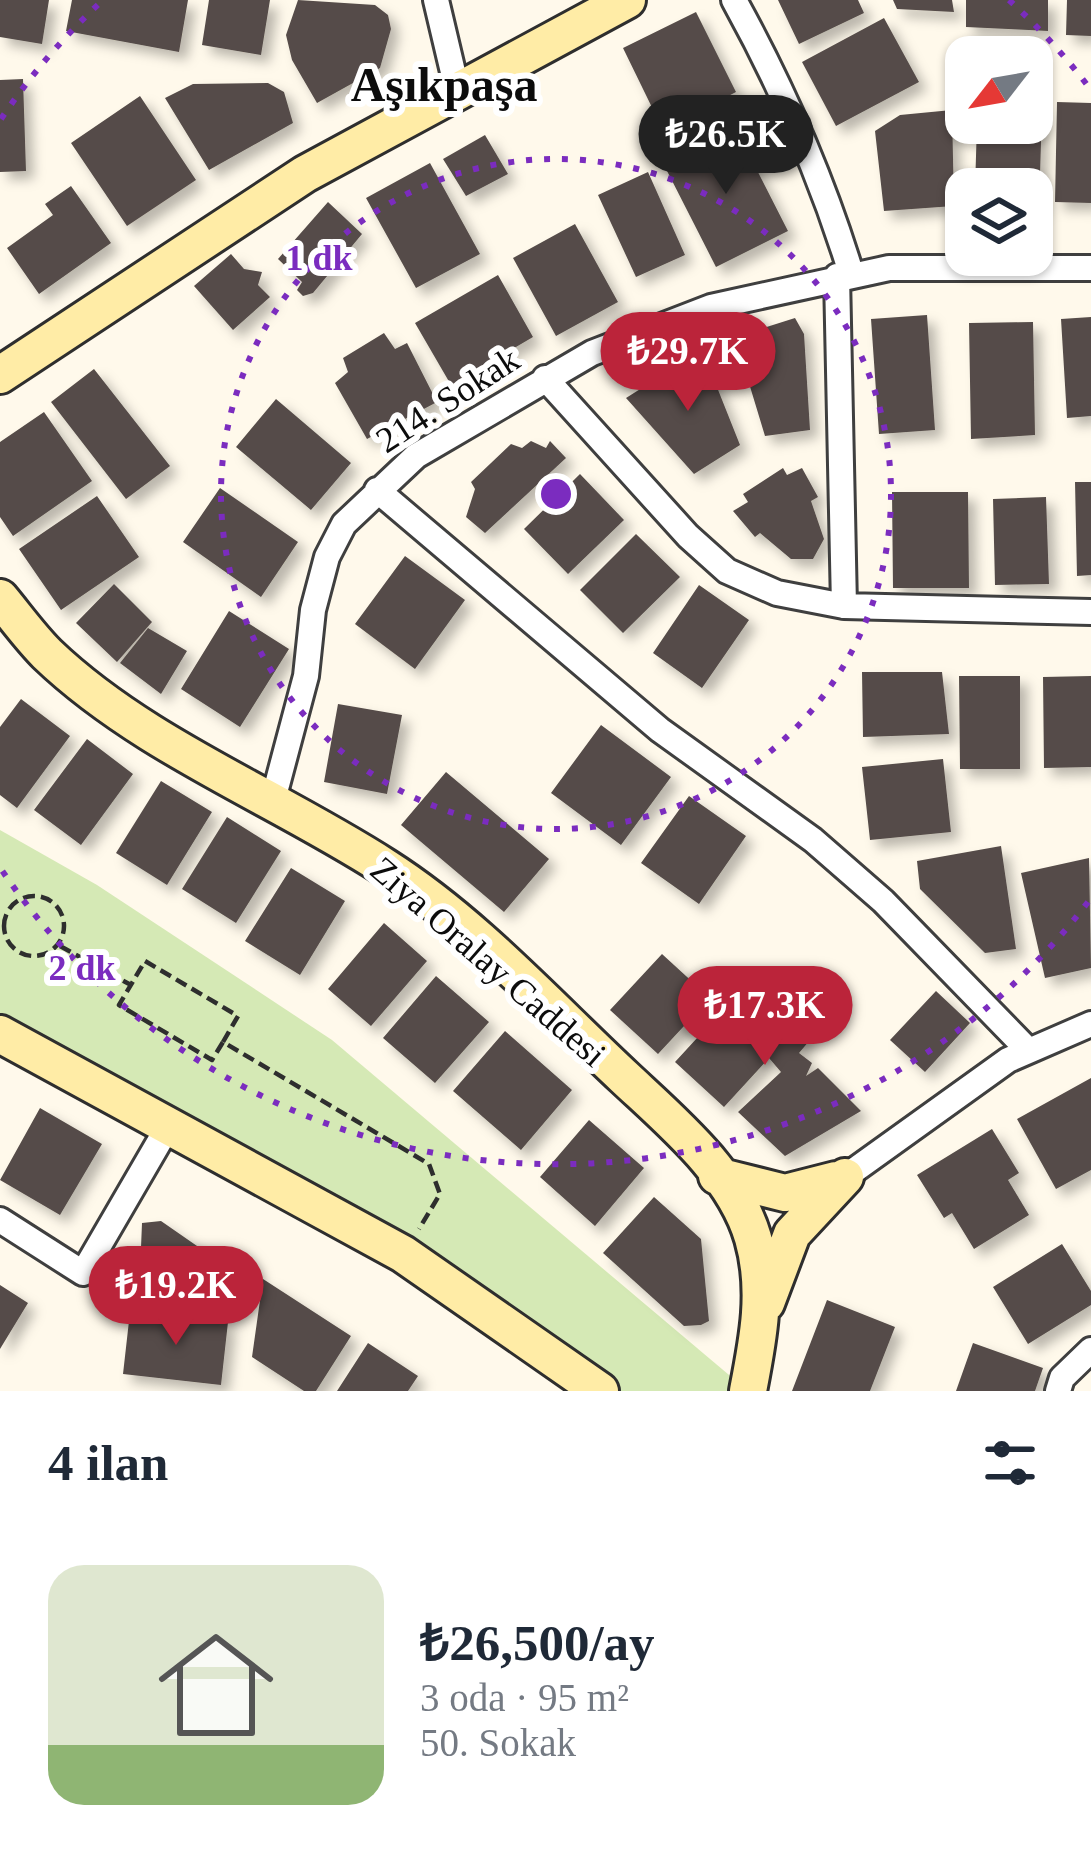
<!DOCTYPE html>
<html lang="tr">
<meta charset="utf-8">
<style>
:root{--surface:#fff;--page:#f6f6f7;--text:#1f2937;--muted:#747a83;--accent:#bb243a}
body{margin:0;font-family:Georgia,serif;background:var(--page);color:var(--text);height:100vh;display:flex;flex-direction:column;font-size:45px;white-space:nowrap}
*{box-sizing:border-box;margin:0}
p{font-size:39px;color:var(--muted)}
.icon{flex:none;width:66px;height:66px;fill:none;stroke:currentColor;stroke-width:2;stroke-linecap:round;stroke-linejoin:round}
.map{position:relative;height:1391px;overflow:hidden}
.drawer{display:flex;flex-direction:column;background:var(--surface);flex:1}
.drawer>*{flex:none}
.needle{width:78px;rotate:239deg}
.tools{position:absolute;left:945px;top:36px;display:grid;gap:24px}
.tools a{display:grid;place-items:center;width:108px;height:108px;border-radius:24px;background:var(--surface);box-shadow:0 3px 9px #0004;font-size:60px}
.price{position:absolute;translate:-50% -102px;padding:0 27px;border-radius:42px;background:var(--accent);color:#fff;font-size:39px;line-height:78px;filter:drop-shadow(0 3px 6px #0008)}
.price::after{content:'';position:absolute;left:50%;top:72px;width:36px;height:27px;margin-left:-18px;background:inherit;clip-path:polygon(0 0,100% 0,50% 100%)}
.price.selected{background:#222;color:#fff}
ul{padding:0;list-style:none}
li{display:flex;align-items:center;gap:36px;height:300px;padding:0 48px}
li span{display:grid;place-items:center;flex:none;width:336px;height:240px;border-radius:36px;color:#555}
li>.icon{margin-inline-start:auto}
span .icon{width:144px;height:144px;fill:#fffc;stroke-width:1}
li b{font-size:51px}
h2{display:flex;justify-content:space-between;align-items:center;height:144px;padding:0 48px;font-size:51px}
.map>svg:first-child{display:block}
.green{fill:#d5e9b5}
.building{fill:#554c48;filter:url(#shadow)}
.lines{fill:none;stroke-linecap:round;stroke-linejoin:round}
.street-casing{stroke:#3f3f3f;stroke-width:30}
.secondary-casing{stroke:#2e2e2e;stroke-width:42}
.path{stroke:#2e2e2e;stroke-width:4.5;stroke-dasharray:12 6;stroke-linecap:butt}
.street{stroke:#fff;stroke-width:24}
.secondary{stroke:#ffeca6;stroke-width:36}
.ring{fill:none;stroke:#7b2cbf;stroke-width:6;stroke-dasharray:6 12}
.labels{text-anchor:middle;stroke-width:12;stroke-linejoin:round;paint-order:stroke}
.street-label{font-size:36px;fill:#0c0c0c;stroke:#fff}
.district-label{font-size:48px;font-weight:bold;fill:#0c0c0c;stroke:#fff}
.centre{fill:#7b2cbf;stroke:#fff;stroke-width:6}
.ring-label{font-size:36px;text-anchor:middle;font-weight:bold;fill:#7b2cbf;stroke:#fff;stroke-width:12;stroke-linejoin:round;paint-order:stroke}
</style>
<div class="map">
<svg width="1091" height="1391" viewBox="0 0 1091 1391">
<defs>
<filter id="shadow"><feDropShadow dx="8" dy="8" stdDeviation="6" flood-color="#0004"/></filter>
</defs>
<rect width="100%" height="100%" fill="#fff9eb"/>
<!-- green -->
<path class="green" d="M0,830L97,885L332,1040L748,1391H600L0,1034Z"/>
<!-- building -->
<path class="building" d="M0,0H49L42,44L0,37Z
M72,0H188L179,52L66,31Z
M209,0H270L261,55L202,45Z
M298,0L375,5L388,15L391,29L380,68L317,103L292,60L286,35Z
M778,0H858L864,13L799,44Z
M893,0H952L954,12L897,9Z
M966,0H1048V31L966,27Z
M1067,0H1091V36L1066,35Z
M696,12L736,92L663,130L623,48Z
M884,18L919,82L836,126L802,62Z
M23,79L26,171L0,172V80Z
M268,83L284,92L293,123L209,170L165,98L193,84Z
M140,96L196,180L127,226L71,143Z
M1057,102L1091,103V203L1055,202Z
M1032,108L1042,109L1039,209L1032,208V189H975L977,123H1032Z
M952,110L954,206L884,211L875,131L900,115Z
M735,127L788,231L716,267L663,163Z
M485,135L508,174L466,196L443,159Z
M430,163L480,254L416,288L366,198Z
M648,172L685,255L636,277L598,195Z
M71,186L111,243L39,294L7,248L53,215L45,204Z
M328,202L362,234L313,293L303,296L297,290L302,282L278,259Z
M575,224L618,302L556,336L513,258Z
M231,254L244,269L262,272L258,285L270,297L233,330L194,286Z
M498,275L533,337L451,385L415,323Z
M927,315L935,430L879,434L871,319Z
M1091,317V416L1067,418L1061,319Z
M795,318L804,334L810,430L765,436L735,337Z
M1033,322L1035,435L971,439L969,323Z
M384,333L395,349L407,343L437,402L367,439L335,383L348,372L343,358Z
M705,357L740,445L694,474L626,398L672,369Z
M94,369L170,466L126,499L51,402Z
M276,399L351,463L311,510L236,447Z
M44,412L92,481L13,536L0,517V442Z
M531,441L546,448L550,441L566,458L485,533L466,517L475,489L471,482L511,444L522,448Z
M783,468L787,475L802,468L818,497L811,501L824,539L813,559H791L760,533L755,537L733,511L748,502L743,494Z
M580,474L624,520L568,574L524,529Z
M1075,482H1091V575L1077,576Z
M220,488L298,542L261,597L183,542Z
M892,492H968L969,588H893Z
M97,496L139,557L61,610L19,549Z
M1046,497L1049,584L995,585L993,499Z
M636,534L680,577L623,633L580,590Z
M405,556L465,600L415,669L355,624Z
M114,584L152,622L117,662L76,623Z
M699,585L749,620L702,688L653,653Z
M229,611L289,649L240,727L181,689Z
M148,628L187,651L161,694L120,663Z
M862,672H942L949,734L863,737Z
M959,676H1020V769H960Z
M1091,676V767L1044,768L1043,677Z
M21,699L70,736L17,808L0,795V727Z
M338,704L402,715L387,794L324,782Z
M601,725L671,777L621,845L551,793Z
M87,739L133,774L81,845L34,810Z
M943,759L951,832L870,840L862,767Z
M446,772L549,859L504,912L401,825Z
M161,781L212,812L167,885L116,853Z
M689,796L746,836L699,904L641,863Z
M227,817L281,851L236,923L182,889Z
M1001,846L1016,949L985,953L920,889L917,861Z
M1089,858L1091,968L1045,978L1021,873Z
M291,868L345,901L300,975L245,941Z
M384,923L427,961L371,1026L328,989Z
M662,954L710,998L658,1054L610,1010Z
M744,969L810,1040L799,1053L812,1063L806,1076L818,1068L861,1111L785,1156L738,1112L781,1072L769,1058L724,1107L675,1062L720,1013L709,1004Z
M436,976L489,1022L435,1083L383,1038Z
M936,991L970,1023L925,1072L890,1040Z
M505,1031L572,1090L521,1150L453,1091Z
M1091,1078V1170L1056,1189L1017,1119Z
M40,1108L102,1144L60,1215L0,1180Z
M589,1120L644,1168L595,1226L540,1177Z
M992,1129L1019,1173L1008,1180L1029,1215L974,1249L952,1213L944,1218L917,1175Z
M654,1197L701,1239L709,1321L701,1325L684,1326L603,1253Z
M161,1221L223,1264L231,1279L227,1305L139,1297L142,1223Z
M1062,1244L1091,1291V1305L1028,1344L993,1287Z
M263,1279L351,1336L316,1391H304L252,1357Z
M0,1285L28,1303L0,1349Z
M827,1300L895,1327L870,1391H792Z
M130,1312L228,1322L221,1385L123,1374Z
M368,1343L418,1376L408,1391H337Z
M973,1343L1043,1368L1035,1391H956Z"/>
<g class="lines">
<defs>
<path id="street" d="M436,0L457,89
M734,0C782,87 822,178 851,273
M837,276L844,606
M545,378L688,536L727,571L777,593L844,606L1091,612
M377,490L660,730L813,840L883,901L1028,1050
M273,800L306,676L313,610L327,557L344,524L416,456L592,353L711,307L889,268H1091
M845,1177L1008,1060L1091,1024
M0,1220L83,1273L169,1125
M1058,1391L1062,1378L1091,1350"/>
<path id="secondary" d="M0,375L305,174L627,0
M0,598C15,616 30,637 47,654C142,745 275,796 385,867C473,923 548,1006 624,1077C672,1122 734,1173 753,1238C768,1290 758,1340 748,1391
M0,1034L403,1254L600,1391
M717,1176L785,1193L836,1180
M766,1303L792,1234L845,1177"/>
</defs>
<!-- street casing -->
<use href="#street" class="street-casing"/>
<!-- secondary casing -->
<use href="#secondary" class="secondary-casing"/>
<!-- path -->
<path class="path" d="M4 926a30 30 0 1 1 60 0a30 30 0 1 1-60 0Z
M60,946L131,985
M223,1042L238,1016L145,961L119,1005L212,1060L223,1042L429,1164L440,1194L419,1229"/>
<!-- street -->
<use href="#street" class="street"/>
<!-- secondary -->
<use href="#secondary" class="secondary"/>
</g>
<!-- distance rings -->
<g class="ring">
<circle cx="556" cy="494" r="335"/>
<path d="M1088 902A670 670 0 0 1 1 869M1 119A670 670 0 0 1 103 0M1009 0A670 670 0 0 1 1088 86"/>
</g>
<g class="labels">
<!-- street labels -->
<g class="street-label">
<text transform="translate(447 399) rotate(-33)" y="13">214. Sokak</text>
<text transform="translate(489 961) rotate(41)" y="13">Ziya Oralay Caddesi</text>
</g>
<!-- district labels -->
<g class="district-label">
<text x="444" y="101">Aşıkpaşa</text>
</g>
</g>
<circle cx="556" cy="494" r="18" class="centre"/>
<g class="ring-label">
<text x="319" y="270">1 dk</text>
<text x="82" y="980">2 dk</text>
</g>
</svg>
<div class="tools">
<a><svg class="needle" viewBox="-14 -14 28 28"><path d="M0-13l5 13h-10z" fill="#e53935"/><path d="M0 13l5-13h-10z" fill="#747a83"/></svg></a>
<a><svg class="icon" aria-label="layers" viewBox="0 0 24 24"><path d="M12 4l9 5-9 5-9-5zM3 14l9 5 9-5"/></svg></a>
</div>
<b class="price selected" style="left:726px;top:197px">₺26.5K</b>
<b class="price" style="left:688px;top:414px">₺29.7K</b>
<b class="price" style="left:765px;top:1068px">₺17.3K</b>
<b class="price" style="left:176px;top:1348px">₺19.2K</b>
</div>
<section class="drawer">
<h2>4 ilan<svg class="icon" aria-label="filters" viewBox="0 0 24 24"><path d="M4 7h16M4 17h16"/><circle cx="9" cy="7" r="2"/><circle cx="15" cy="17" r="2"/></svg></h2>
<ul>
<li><span style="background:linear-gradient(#dfe7d0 75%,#8fb573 0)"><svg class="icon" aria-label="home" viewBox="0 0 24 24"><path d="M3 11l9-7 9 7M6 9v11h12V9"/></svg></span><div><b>₺26,500/ay</b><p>3 oda · 95 m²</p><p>50. Sokak</p></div></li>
</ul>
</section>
